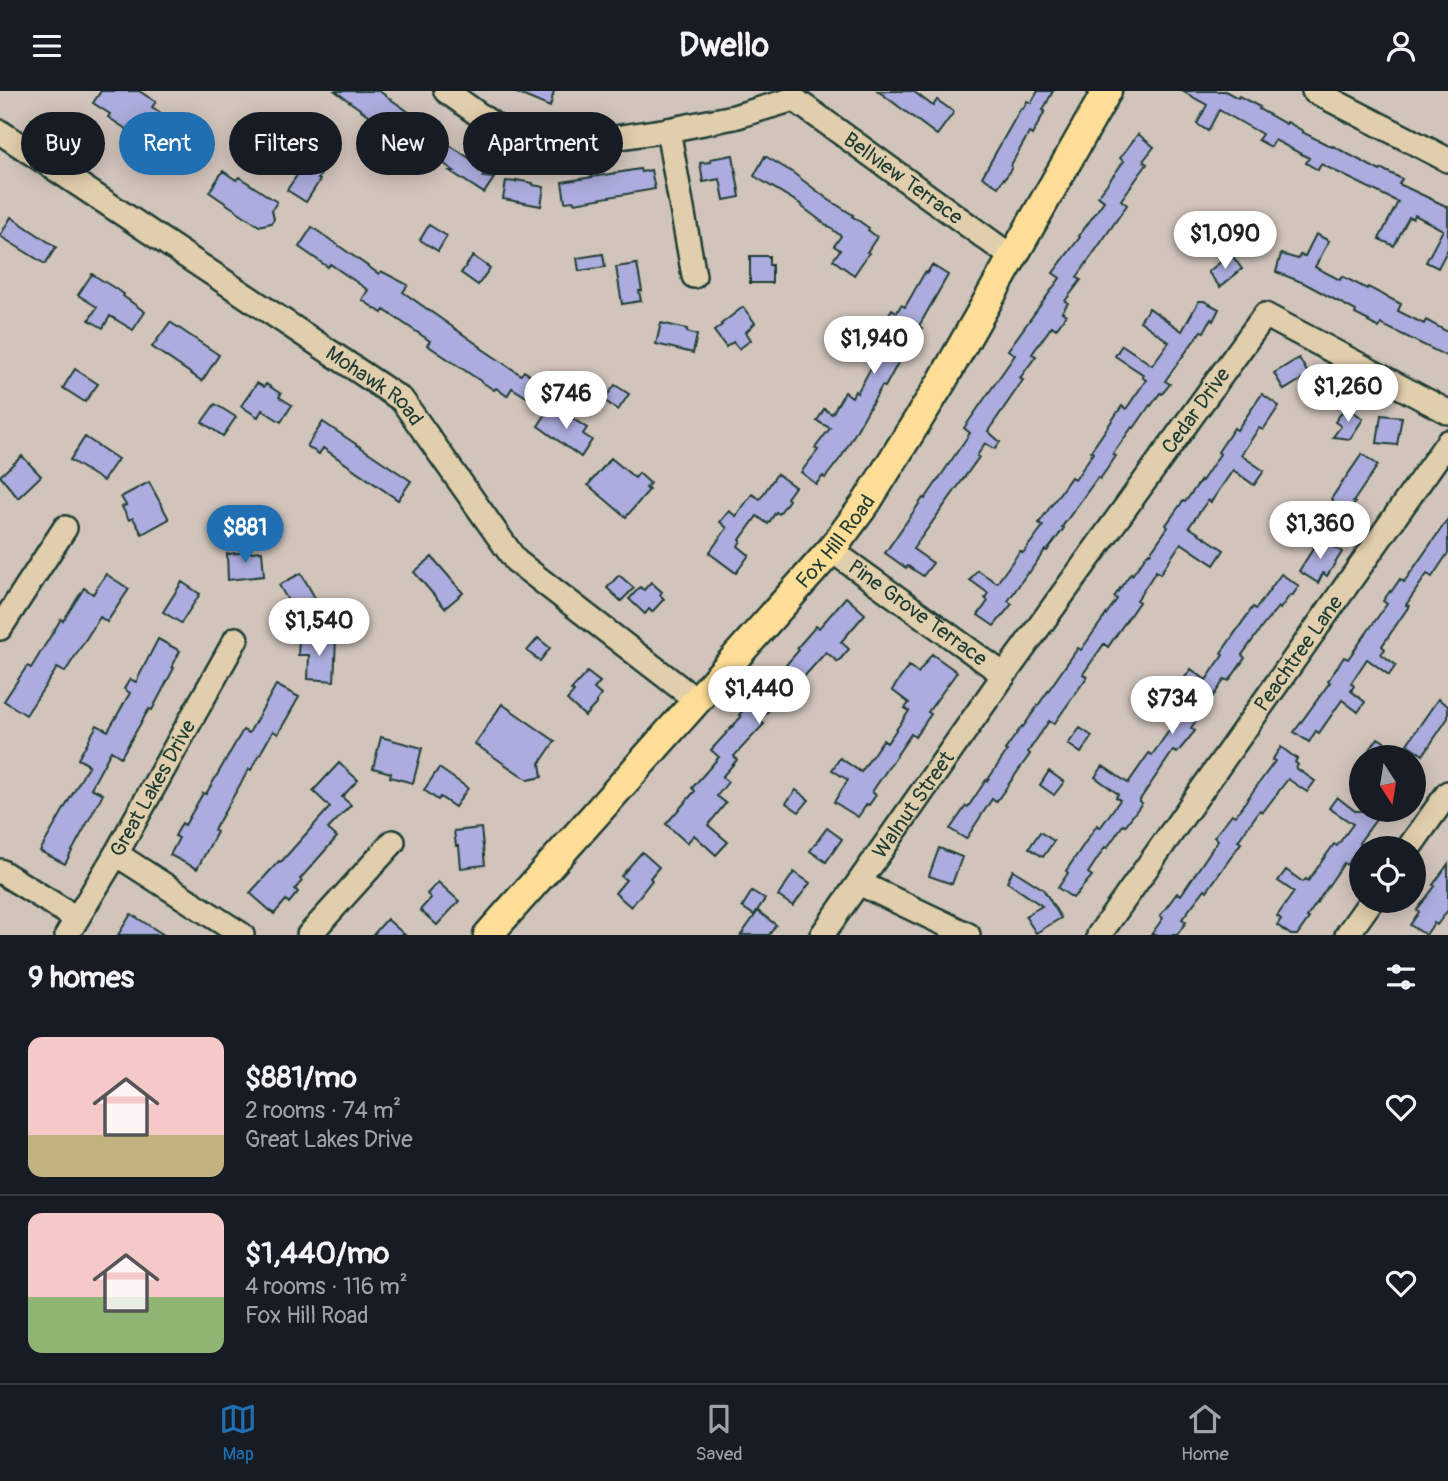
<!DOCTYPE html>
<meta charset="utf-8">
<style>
:root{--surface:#171b24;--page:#242831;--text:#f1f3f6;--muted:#9ea1a6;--line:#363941;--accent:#1f6fb2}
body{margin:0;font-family:Pangolin,sans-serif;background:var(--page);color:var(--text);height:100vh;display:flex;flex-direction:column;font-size:26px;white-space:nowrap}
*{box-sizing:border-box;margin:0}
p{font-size:23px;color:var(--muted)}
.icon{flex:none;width:38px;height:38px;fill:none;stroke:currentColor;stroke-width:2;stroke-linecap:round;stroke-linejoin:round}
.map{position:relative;height:844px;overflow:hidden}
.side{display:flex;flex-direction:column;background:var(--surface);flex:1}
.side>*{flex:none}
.banner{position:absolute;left:21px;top:21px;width:700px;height:63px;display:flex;gap:14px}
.needle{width:46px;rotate:168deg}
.controls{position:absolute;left:1349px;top:654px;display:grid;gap:14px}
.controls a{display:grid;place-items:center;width:77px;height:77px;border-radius:50%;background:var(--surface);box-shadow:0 4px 18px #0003;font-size:35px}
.price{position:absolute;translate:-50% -60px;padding:0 16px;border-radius:24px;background:#fff;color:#222;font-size:23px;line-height:46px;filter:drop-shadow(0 2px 4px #0008)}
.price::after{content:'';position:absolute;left:50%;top:42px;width:21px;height:16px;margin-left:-10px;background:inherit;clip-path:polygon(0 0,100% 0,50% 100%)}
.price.selected{background:var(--accent);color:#fff}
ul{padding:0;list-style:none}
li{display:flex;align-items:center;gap:21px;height:175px;padding:0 28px}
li+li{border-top:2px solid var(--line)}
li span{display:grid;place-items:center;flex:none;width:196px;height:140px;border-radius:14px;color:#555}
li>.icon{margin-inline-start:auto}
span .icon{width:84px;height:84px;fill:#fffc;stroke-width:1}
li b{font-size:30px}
h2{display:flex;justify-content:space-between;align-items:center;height:84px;padding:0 28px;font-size:30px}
.chip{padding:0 24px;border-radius:32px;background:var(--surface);box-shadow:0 4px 18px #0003;font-size:24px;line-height:63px}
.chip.selected{background:var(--accent);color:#fff}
header{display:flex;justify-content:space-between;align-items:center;height:91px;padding:0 28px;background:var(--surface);font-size:32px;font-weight:700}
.dock{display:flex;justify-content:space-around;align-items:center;height:98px;border-top:2px solid var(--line);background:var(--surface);font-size:19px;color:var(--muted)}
.dock a{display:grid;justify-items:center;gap:4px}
.dock .selected{color:var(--accent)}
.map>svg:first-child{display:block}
.building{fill:#acadde;stroke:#1f3d34;stroke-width:2}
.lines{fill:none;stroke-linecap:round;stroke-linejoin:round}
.minor-casing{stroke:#1f3d34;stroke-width:28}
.major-casing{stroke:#1f3d34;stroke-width:33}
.minor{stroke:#e1ceac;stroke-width:23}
.major{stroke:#fedd96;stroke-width:28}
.labels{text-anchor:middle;stroke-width:5;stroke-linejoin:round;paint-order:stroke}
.street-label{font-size:21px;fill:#1f3d34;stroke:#e1ceac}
</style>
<header><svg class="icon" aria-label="menu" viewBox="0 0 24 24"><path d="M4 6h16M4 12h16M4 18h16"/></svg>Dwello<svg class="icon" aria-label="person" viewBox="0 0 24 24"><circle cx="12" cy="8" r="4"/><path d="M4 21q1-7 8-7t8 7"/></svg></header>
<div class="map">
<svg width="1448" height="844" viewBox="0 0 1448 844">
<rect width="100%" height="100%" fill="#d1c4bb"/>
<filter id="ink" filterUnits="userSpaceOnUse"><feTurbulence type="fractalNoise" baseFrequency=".0143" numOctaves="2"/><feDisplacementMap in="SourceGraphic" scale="14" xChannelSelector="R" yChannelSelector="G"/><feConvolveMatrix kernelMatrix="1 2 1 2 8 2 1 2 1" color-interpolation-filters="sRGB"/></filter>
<g filter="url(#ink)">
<!-- building -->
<path class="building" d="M101,0H139L156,11L152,16L167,26L153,48L139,39L135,44L108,26L110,23L93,12Z
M335,0H379L447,48L445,51L487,79L483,86L494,87L484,102L450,80H454L378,25L375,29Z
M512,0H554L550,16Z
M878,0H913L933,15L937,9L954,21L937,44Z
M1038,0H1053L1043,19L1045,20L1032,44L1029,42L1011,74L1012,76L1005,88L1004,87L998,96L982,86L1021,17L1023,18L1027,10L1031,12Z
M1182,0H1225L1238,7L1239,5L1260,16L1259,18L1286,33L1287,31L1303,40L1302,41L1332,56L1333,55L1380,80L1382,78L1402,88L1399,93L1448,116V158L1438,177L1426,171L1443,139L1415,124L1413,128L1409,126L1394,155L1379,148L1398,111L1321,73L1318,79L1306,72L1309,67L1275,49L1271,56L1258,49L1262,43L1219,19L1208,40L1197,33L1207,14Z
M1138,43L1154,56L1143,70L1147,73L1145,76L1121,109L1127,114L1077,186L1081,189L1065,210L1068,212L1062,221L1066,224L1056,238L1052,235L1032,263L1036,265L1020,287L1023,289L988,340L1000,351L995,358L985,352L977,365L979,366L913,458L933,472L923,485L908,475L906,477L885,462L923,407L925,408L970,342L964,337L1015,264L1008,259L1060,187L1053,182L1080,146L1079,145L1104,110L1098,105L1124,70L1120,67Z
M311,64L327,74L318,88L320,89L306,111L287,99Z
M733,64L740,106L724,109L720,88L703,91L700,72L711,71L710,68Z
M765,65L792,81L829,109L853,124L852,125L869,137L868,139L877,146L867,161L869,162L854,184L833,169L840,159L834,155L841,145L801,115L802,114L754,85Z
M640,78L641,81L651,79L655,98L575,112L574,110L565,111L562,91Z
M223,80L236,89L239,86L277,111L272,119L274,128L271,132L259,135L209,101Z
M516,89L533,92V94L544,96L541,115L503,108L506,90L516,91Z
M11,126L56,156L45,173L0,145Z
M429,134L447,145L438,160L420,149Z
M312,136L379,183L381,180L408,194L403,201L481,256V257L521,284L524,280L539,290L528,307L512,297L507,305L496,297L494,299L427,254L430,250L384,219L382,222L362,209L368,199L330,173L328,176L299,156Z
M1316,143L1329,150L1315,176L1340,189L1342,185L1367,198L1368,196L1401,213L1398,220L1424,233L1426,229L1448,241V266L1381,233L1379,237L1368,231L1369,230L1355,223L1356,220L1304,192L1276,181L1281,163L1298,168L1300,164L1305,165Z
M603,163L605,176L579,180L577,167Z
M1231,163L1242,178L1220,196L1208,181Z
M473,165L490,177L478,194L461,182Z
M750,165H769V174H772V192H750Z
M637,173L642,200H639L641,210L622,213L616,176Z
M932,174L948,184L919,235L922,237L913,252L910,250L885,296L882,295L842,365L825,387L823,385L816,393L801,381L818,359L815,357L830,337L817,330L824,318L832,323L845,301L852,306L855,300L857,302L875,270L868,266L883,240L880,238L892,218L897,221L901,214L905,216L925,181L927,182Z
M92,183L124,203L123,205L145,221L133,239L110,225L103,237L89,229L97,216L78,204Z
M1199,210H1204L1219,218L1213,230L1211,228L1204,241L1201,240L1165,290L1170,293L1162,303L1160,302L1151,315L1150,314L1134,337L1132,336L1113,363L1116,365L1100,388L1098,386L1062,436L1064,437L1047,460L1045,459L1029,482L1028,481L1008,510L1012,513L994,535L978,524L988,510L985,507L988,502L970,489L977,479L997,492L1020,460L1023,462L1043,435L1039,432L1071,386L1075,389L1093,362L1091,360L1122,315L1126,318L1146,289L1142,286L1144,284L1115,265L1122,254L1152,274L1169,251L1140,230L1149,217L1182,240Z
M743,216L755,232L746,241L751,249L739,258L733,251L726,256L714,240L722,234L721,233Z
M170,231L219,264L202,290L152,256Z
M661,232L687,238V241L697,244L693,262L656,253Z
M1299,267L1309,284L1284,299L1274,282Z
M75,278L98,293L85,311L63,297Z
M257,292L264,296L266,293L281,303L279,306L292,314L281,331L262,319L258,326L241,315Z
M615,294L629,303L618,319L604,309Z
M1262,303L1279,315L1263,339L1259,337L1241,364L1264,380L1254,394L1233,379L1211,411L1208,409L1189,436L1224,459L1214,474L1181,452L1160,483L1156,480L1137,509L1139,511L1108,556L1104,553L1083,583L1087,586L1054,633L1049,630L1028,661L1030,663L996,711L992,708L966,748L950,738L966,715L968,716L986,689L987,690L1007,660L1005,659L1022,635L1023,636L1078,557L1081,559L1117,508L1114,506L1131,482L1132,484L1149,461L1150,462L1168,436L1166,434L1183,410L1185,411L1201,389L1202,390L1220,363L1218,361L1234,337L1237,339Z
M215,313L236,326L223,345L202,331Z
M552,314L587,337L583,343L592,349L581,366L538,335Z
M1346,315L1363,328L1350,348L1333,346L1341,335L1335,331Z
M1381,324L1402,326L1397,354L1377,352Z
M323,331L411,390L398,409L323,357L319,363L307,355Z
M85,346L118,368L103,390L70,369Z
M1362,363L1378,374L1353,411L1355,412L1339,436L1323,425L1333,410L1331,408Z
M22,365L41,385L18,407L0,385Z
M611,367L635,387L639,382L650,392L646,397L649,399L626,426L588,394Z
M777,383L795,396L787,407L789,409L779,423L776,421L768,433L757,425L740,449L741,450L738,455L749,464L736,482L709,462L727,437L720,431L729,420L736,425L752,403L760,408Z
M149,391L169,428L142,443L133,427L129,429L122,416L126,414L121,406Z
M1448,428V462L1432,486L1427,483L1406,514L1409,515L1382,555L1385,558L1381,563L1396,574L1389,584L1367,568L1351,592L1354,595L1351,600L1365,611L1358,621L1342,609L1319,642L1316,640L1309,651L1294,641L1330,591L1328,590L1344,566L1348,568L1387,513L1383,510L1390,500L1391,501L1400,488L1404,491Z
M1320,447L1342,461L1327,485L1323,482L1318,492L1299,480Z
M262,460L264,485L228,489L227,463Z
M432,466L463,502L445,517L414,481Z
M301,482L319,514L295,527L288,515L290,513L279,494Z
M106,483L129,498L107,531L100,526L65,581L57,577L26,624L4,610L27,575L31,577L61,528L63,530L84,497L93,503Z
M1281,483L1299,495L1292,505L1290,504L1280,518L1278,516L1262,536L1242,564L1245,567L1229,590L1225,588L1191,637L1195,640L1177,662L1173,660L1139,710L1142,712L1125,735L1123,734L1107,757L1105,756L1088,782L1092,785L1073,807L1058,797L1068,782L1066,780L1097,734L1100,737L1120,709L1116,706L1118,703L1095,686L1103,675L1128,692L1149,662L1152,664L1171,637L1167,634L1182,611L1172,605L1191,578L1206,589L1223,564L1221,562L1253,516L1256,518Z
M619,484L634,497L621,510L607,497Z
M182,491L200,503L181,532L163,521Z
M651,491L662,501L660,504L664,508L652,521L649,518L645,523L629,508L640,496L644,499Z
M846,506L865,523L841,551L849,558L838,571L826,561L785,607L782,604L760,629L764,633L734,665L737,669L722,686L728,691L717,705L726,712L708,734L728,751L716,764L694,744L687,752L666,733L695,700L692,697L719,666L711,659L741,626L739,624L757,602L760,604L799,559L797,557L816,535L819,537Z
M299,547L336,549L334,590L308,588L309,564H298Z
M538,547L550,557L540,570L527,560Z
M158,548L180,560L172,576L174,577L152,619L149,618L121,666L111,660L91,697L103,703L65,773L40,760L89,674L78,668L97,634L108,640L130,602L124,598L130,588L136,591Z
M932,563L957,581L928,621L931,623L915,646L911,643L872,701L876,704L869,714L867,713L858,726L834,711L848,689L832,679L840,667L861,681L883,649L887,652L909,620L905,617L909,612L892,599L909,575L918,582Z
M587,581L600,591L594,598L601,604L596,611L597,612L585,625L567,609L574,601L571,599Z
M276,594L299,606L278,643L273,640L251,679L249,678L214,739L217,741L197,778L170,764L179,747L175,745L182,732L185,734L203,702L206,703L243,639L249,642Z
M1438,608L1448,615V627L1423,664L1407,653Z
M502,613L555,650L540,672L542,686L528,689L475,653Z
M1080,637L1092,645L1081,662L1068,653Z
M381,646L422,657L413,692L390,686L391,682L373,677Z
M1378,647L1389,654L1380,667H1364Z
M1281,656L1297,668L1295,671L1298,674L1296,677L1315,690L1307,701L1288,688L1263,721L1260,719L1238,750L1241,752L1207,800L1205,798L1182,828L1186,831L1177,844H1151L1163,827L1160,825L1177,802L1181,804L1218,749L1214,746L1232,723L1235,725L1275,670L1272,669Z
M339,672L358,689L342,706L351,714L328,738L337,746L300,788L302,790L295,798L298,801L289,812L286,809L274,823L250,802L279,770L281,771L330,716L313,700Z
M439,677L468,697L455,716L440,706L438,709L424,699Z
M1049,680L1064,691L1054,704L1040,694Z
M796,699L809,709L799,721L786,712Z
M1337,706L1355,720L1383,719L1359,752L1361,754L1347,774L1344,772L1307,826L1309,827L1297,844H1291L1277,834L1281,828L1277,825L1294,801L1278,790L1286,779L1303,791L1306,788L1308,790L1334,753L1337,755L1353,733L1329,717Z
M481,737L485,774L461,777L459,755H456L454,740Z
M827,737L842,748L826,771L810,760Z
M1040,741L1054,750L1043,766L1029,757Z
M939,757L962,766L952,793L929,785Z
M642,761L659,776L650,787L652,789L631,816L615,802L626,789L621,785Z
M1448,773V819L1437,834L1434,832L1426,844L1410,834L1419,821L1417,819L1435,795L1433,794Z
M1013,779L1043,798L1061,827L1036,842L1025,825L1042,815L1007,791Z
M794,781L810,792L793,815L778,805Z
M438,791L459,810L437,834L420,819L431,807L427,803Z
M752,800L765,808L754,824L742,816Z
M758,820L776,834L769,844H741Z
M131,823L164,844H118Z
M387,828L405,844H373Z"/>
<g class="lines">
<defs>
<g id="minor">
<path d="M446,0L513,48L544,55L574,53L668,39L734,26L794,8"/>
<path d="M1314,0L1448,69"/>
<path id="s1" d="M794,8L1012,166"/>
<path d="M668,39L694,185"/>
<path id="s2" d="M0,41L402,309L516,470L696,609"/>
<path id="s3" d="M831,459L1004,584"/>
<path d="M0,537L65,437"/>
<path d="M1408,758L1448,702"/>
<path d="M116,763L242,844"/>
<path d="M0,780L76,827"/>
<path d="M859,792L968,844"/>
<path id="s4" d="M67,844L116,763L236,548"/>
<path d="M309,844L393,751"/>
<path id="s5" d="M822,844L1004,584L1265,224L1448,321"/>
<path id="s6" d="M1099,844L1448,351"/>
<path d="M1347,844L1371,810"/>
</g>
<g id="major">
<path id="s7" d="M488,844L831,459L866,412L941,292L1107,0"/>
</g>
</defs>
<!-- minor casing -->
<use href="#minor" class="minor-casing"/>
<!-- major casing -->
<use href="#major" class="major-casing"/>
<!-- minor -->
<use href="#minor" class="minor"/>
<!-- major -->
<use href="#major" class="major"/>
</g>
</g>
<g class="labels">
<!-- street labels -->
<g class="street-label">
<text dy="7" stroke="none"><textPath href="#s1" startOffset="135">Bellview Terrace</textPath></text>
<text dy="7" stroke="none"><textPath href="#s2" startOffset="453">Mohawk Road</textPath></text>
<text dy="7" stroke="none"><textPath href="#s5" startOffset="644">Cedar Drive</textPath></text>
<text dy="7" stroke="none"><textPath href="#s7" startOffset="525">Fox Hill Road</textPath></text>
<text dy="7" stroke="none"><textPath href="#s3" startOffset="107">Pine Grove Terrace</textPath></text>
<text dy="7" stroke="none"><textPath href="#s6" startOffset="345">Peachtree Lane</textPath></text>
<text dy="7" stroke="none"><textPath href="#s4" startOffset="170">Great Lakes Drive</textPath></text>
<text dy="7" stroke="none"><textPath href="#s5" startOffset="159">Walnut Street</textPath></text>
</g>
</g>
</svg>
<div class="controls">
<a><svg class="needle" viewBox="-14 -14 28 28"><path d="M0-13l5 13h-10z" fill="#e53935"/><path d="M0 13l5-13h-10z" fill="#9ea1a6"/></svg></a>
<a><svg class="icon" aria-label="locate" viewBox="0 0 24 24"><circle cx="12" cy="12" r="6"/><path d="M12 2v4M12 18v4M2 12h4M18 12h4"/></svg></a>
</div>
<b class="price" style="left:1225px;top:180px">$1,090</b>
<b class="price" style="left:874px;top:285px">$1,940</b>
<b class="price" style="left:1348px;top:333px">$1,260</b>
<b class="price" style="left:566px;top:340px">$746</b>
<b class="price" style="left:1320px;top:470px">$1,360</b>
<b class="price selected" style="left:245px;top:474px">$881</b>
<b class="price" style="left:319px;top:567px">$1,540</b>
<b class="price" style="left:759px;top:635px">$1,440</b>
<b class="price" style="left:1172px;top:645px">$734</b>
<div class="banner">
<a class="chip">Buy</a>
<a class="chip selected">Rent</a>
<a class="chip">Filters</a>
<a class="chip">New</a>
<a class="chip">Apartment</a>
</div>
</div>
<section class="side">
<h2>9 homes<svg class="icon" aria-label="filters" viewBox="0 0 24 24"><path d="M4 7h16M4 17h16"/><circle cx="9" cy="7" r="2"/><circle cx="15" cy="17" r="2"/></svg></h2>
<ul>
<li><span style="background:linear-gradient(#f6c9c9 70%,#c2b280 0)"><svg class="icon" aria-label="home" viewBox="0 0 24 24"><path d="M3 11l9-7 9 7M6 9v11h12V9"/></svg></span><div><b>$881/mo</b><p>2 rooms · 74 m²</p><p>Great Lakes Drive</p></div><svg class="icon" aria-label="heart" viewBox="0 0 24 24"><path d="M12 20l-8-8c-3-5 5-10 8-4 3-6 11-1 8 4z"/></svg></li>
<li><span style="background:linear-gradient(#f6c9c9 60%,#8fb573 0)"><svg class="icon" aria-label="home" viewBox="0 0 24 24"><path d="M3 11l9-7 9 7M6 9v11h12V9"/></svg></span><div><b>$1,440/mo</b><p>4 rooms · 116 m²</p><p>Fox Hill Road</p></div><svg class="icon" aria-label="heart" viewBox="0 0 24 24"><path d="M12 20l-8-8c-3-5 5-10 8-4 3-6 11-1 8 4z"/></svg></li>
</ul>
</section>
<nav class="dock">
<a class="selected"><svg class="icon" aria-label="map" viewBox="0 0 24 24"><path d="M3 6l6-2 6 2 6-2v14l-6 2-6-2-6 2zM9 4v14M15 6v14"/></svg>Map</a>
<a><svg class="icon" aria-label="saved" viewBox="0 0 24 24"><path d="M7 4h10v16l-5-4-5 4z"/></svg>Saved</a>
<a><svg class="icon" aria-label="home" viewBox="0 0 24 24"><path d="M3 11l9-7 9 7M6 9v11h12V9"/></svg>Home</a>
</nav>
